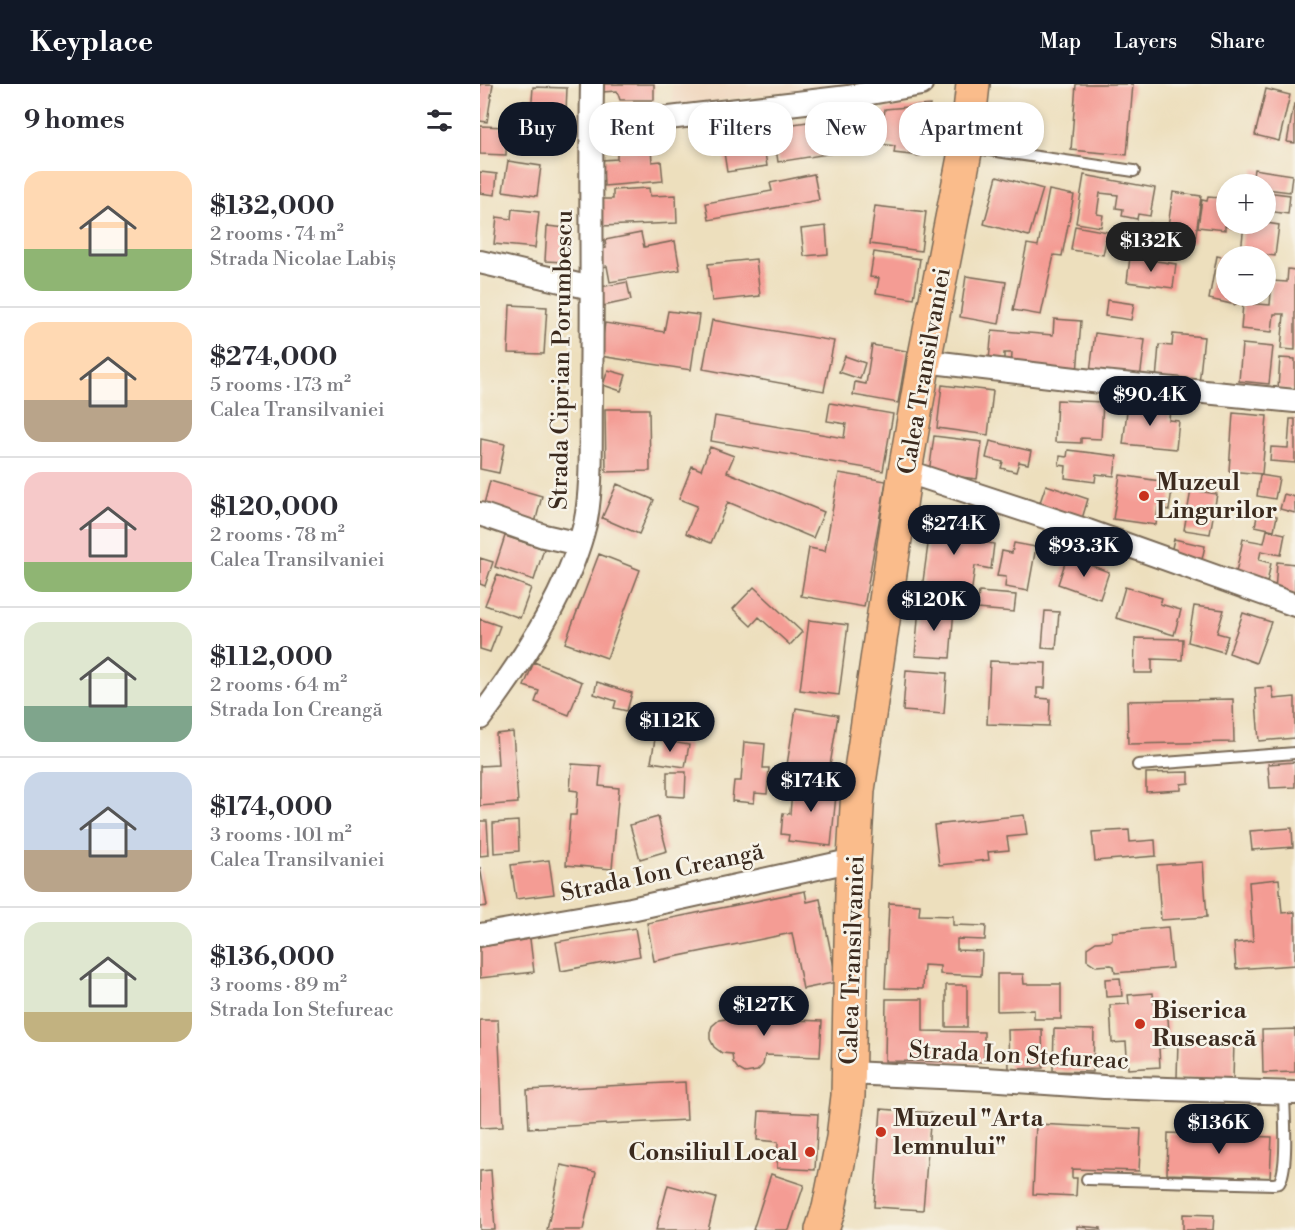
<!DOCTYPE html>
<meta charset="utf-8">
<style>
:root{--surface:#fff;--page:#f7f7f7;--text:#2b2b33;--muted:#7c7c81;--line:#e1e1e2;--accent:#111827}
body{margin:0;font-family:"Libre Bodoni",serif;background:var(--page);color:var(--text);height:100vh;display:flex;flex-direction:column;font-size:22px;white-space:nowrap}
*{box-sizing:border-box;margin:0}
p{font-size:20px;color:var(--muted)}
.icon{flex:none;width:33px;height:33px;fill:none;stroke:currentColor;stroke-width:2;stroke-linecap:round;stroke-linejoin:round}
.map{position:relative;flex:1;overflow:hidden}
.panel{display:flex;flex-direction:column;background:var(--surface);width:480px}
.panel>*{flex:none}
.banner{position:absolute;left:18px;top:18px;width:570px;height:54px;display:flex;gap:12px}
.fabs{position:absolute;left:736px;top:90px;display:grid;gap:12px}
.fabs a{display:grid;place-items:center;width:60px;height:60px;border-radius:50%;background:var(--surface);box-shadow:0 3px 9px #0003;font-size:30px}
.price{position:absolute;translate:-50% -51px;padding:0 14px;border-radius:21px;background:var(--accent);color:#fff;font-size:20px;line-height:39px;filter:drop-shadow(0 2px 3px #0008)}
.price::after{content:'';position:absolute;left:50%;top:36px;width:18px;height:14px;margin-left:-9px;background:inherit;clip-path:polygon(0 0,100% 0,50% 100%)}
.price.active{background:#222;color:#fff}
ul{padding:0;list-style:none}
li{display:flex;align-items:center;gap:18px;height:150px;padding:0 24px}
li+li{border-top:2px solid var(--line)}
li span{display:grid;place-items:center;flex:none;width:168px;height:120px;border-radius:18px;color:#555}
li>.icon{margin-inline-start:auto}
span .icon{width:72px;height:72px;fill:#fffc;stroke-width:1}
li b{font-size:26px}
h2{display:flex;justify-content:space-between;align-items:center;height:72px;padding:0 24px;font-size:26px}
.pill{padding:0 21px;border-radius:24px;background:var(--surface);box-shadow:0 3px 9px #0003;font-size:21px;line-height:54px}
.pill.active{background:var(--accent);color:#fff}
header{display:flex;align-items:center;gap:36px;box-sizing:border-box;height:84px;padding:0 30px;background:var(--accent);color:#fff}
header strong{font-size:28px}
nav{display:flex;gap:33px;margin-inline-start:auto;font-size:21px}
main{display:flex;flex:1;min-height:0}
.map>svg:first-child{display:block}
.built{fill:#f0d5bc}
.building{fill:#f49c94}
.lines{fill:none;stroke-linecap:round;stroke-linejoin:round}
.lane-casing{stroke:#796956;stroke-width:14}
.street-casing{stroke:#796956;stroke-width:26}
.highway-casing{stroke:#796956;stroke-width:36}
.lane{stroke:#fff;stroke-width:10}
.street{stroke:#fff;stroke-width:22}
.highway{stroke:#fabc8b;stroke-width:33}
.poi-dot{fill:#c8321e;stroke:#f7f3e8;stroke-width:2}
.labels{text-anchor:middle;stroke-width:5;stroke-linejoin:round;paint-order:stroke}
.street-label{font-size:24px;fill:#3b2a1e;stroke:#f7f3e8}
.poi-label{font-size:24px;font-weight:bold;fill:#3b2a1e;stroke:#f7f3e8;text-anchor:start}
</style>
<header>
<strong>Keyplace</strong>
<nav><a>Map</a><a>Layers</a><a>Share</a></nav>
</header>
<main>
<section class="panel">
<h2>9 homes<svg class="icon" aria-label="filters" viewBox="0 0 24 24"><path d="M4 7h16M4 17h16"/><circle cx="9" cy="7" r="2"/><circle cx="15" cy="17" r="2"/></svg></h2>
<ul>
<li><span style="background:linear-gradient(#ffd9b3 65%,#8fb573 0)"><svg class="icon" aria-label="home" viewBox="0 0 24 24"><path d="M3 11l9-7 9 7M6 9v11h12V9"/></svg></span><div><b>$132,000</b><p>2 rooms · 74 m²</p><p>Strada Nicolae Labiș</p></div></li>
<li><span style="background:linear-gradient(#ffd9b3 65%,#b9a48a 0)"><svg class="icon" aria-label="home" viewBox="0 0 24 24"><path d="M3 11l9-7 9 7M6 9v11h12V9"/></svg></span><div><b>$274,000</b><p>5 rooms · 173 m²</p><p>Calea Transilvaniei</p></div></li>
<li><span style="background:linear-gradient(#f6c9c9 75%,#8fb573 0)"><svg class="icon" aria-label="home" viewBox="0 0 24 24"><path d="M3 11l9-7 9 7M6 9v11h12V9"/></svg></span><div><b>$120,000</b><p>2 rooms · 78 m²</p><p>Calea Transilvaniei</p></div></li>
<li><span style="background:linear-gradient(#dfe7d0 70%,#7fa58c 0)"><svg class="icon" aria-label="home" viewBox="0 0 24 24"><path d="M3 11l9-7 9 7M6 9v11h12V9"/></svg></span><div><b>$112,000</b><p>2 rooms · 64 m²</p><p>Strada Ion Creangă</p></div></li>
<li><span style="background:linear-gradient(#c9d6e8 65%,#b9a48a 0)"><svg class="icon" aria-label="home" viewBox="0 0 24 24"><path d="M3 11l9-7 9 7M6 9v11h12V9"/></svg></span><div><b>$174,000</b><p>3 rooms · 101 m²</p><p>Calea Transilvaniei</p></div></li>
<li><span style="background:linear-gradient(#dfe7d0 75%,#c2b280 0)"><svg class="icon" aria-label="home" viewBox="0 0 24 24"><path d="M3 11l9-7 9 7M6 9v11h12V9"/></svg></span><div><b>$136,000</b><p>3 rooms · 89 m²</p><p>Strada Ion Stefureac</p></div></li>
</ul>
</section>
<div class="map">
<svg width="815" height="1146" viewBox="0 0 815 1146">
<rect width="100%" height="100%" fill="#f7f3e8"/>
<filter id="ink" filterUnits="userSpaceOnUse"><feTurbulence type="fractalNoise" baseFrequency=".0167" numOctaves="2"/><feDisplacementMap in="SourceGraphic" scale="12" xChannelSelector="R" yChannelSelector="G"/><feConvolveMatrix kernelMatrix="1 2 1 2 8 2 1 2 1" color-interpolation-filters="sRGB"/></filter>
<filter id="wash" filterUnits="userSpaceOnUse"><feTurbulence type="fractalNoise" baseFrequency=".008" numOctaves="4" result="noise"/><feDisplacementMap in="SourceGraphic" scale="24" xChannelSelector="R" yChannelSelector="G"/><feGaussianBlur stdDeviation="1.35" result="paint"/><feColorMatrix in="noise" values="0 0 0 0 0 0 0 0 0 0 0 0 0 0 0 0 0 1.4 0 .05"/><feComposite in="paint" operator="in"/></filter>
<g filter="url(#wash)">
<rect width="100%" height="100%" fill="#eddfbd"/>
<!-- built -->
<path class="built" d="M192,0H372L193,23Z"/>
<g id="blocks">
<!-- building -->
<path class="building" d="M0,0H13L7,38L0,37Z
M122,0H174V16H140L137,7L122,8Z
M596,0H653L647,71L591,66Z
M53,3L87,4L85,52L35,50L36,17H52Z
M786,5L810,11L799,57L775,51Z
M814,20H815V59L807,58Z
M450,21L440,72L414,69L415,62L400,60L405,25Z
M348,35L354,69L298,78L293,43Z
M0,42L27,43L26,71L0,70Z
M281,43L287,82L247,88L241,49Z
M171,65L172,78L181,77L183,97L124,102L122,76L137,75V68Z
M28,77L61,82L57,112L23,107Z
M774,85L812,91L810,108L786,105V100H772Z
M0,88L17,90L15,111L0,109Z
M334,90L339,116L229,136L226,119L292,107L290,99Z
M604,91L675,104L670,132L658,130L657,135L642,132L643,125L636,124L638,111L620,109L617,130L623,131L621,143L596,139Z
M517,92L563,105L549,152L504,140Z
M169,104L170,112L196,111L197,139L121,142L120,115H133V106Z
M569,106L594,111L582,172L574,171L561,231L533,226L547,160L558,162Z
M741,107L747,108V140H755L754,144L745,142V146L718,143L722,116L727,117L728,113L740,114Z
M693,108L721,112L715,158L668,151L669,139L688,142Z
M786,108L810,111L808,130L788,127L786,135Z
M395,122L446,128L441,167L390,160Z
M32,125L59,128L55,164L14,160L17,133L31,135Z
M786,139L799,141L795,172L761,168L764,140Z
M67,142L86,144L84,178L65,177Z
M346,142L348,170L324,172L321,145Z
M595,142L628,148L623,171L591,166Z
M161,149L164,163L195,157L200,186L130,198L127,182L119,184L116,165L126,164L125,156Z
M394,168L440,175L434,215L396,209L399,194L390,193Z
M737,172L747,174V212H758L756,221L729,215Z
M650,173L696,180L693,204L647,198Z
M276,175L280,212L232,217L228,180Z
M808,185L815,186V266L801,265L804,230H794L792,248L761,245L763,219L790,221L792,197L807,198Z
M486,192L526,198L519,240L480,233Z
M147,198L151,216L118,223L115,204Z
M627,216L654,220L651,236L625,232Z
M30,221L67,223L64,270L28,269Z
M188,227L219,231L211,286L120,272L125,239L184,248Z
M574,235L601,237L597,290L531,284L532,269H524V277L509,276L512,246L573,251Z
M232,236L354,257L344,307L223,285Z
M615,249L665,256L660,295L610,288Z
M693,250L724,253L719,300L676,296L679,261L692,262Z
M762,260L793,263L789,300L759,297Z
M392,261L427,267L418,319L373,311L375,298L386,300Z
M365,272L385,279L380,295L359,288Z
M800,274L815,275V306L798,305Z
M128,286L146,291L141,307L123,301Z
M462,301L513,307L508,351L457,344Z
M577,316L623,318L621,355L601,354V359L575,358Z
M350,319L413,330L403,387L231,357L235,332L364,354L366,340L347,337Z
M648,319L690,323L689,336L699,337L696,365L643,360Z
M125,325H169L170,387L126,388Z
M753,329L787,332L782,390L749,387Z
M810,335H815V379L790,377L791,363L808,364Z
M454,352L502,358L497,395L449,389Z
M1,355L25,360L19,389L0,385Z
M510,357L551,367L548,380L539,378L536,388L521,384L523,378L506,374Z
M230,363L254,372L247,388L344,428L333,454L248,418L231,459L206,449L217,422L199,415L212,382L221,386Z
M588,366L637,372L634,392L616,390L615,398L585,394L586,382L579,381L580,372L587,373Z
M359,389L406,397L384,523L321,512L329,464L345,467Z
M640,391L693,399L689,426L678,424L676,441L633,435Z
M780,391L799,394L795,415L777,412Z
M10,397L62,412L55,439L3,424Z
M137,400L174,416L159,450L122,434Z
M566,401L608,415L601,438L558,424Z
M711,406L737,410L730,450L704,446Z
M804,410L815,413V429L800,425Z
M453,424L501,431L497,457L514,460L511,485L495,482L490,519L441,512Z
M778,428L797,432L794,446L775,442Z
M787,446L805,450L801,471L781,467L779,476L791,479L787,499L755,493L763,455L784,459Z
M25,452L64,465L54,496L15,483Z
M694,455L725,462L721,480L690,473Z
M534,459L556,463L548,507L525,503L526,493L517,492L522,467L532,469Z
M119,470L160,486L127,574L85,559Z
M587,473L629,488L620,515L578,500Z
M0,474L13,478L5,502L0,500Z
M797,478L815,480V510L795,509Z
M17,491L51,504L40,534L5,521Z
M274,503L322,548L310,561L279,533L271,542L253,525Z
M645,503L682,514L680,520L701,526L694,551L636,534Z
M499,508L536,511L534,528L497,525Z
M439,522L474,525L470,574L435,572Z
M714,522L744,526L737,549L748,552L743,568L708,558Z
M565,527L579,528L576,565L562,564Z
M763,529L791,538L776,579L749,569Z
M0,535L20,542L10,568L0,565Z
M329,536L368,541L359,611L320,606Z
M655,554L703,555L702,576L672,575V589H654Z
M510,577L566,579L565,604H557V614L570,615L569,642L507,640Z
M54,578L102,598L89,631L55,618L59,607L44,602Z
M426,586L467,589L464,630L423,627Z
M117,598L152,609L147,627L134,624L136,617L114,610Z
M792,603L794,615L815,613V654L779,657L775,604Z
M753,615L754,658L648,660L647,617Z
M316,624L358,631L349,688L307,681Z
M33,648L38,719L0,722V682L18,681L16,650Z
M175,655L209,661L205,683L171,678Z
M264,658L285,660L283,684H289L287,710L275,709L274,719L252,717L254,697H261Z
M815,678V703L790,704L788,680Z
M92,680L121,682L119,702L139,704L132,785L86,781L90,731H96L98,707L90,706Z
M187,688H206L205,713L187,712Z
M709,688V699L701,700V706L666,708V689Z
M313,696L357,701L351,762L308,757L309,751L301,750L303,729L310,730Z
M544,731L547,751L527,753L529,766L508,768L509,776L459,781L454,741Z
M178,733L187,767L160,775L150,741Z
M0,737H7L9,771L0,772Z
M38,737L39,767L14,769L13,739Z
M812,744L813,763L772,766L770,747Z
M649,746L650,758L675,756L676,772L615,777L612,748Z
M69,776L74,810L36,815L31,781Z
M723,778L727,833L681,836L677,781Z
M0,783L7,822L0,823Z
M799,795L802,829L815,828V881L756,885L754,859L773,857L769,798Z
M325,807L327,818L340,815L357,898L323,905L312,849L174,877L167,839Z
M409,819L440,821L439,831L473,832V841L506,842L505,856L477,855V866L502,867L501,892L460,890V882L444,881L443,905L405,904Z
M688,843L692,884L635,889L634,882L631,881L616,882L607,876V864L616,858L630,857L632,855V848Z
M155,844L160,872L81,887L76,858Z
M50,855L54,888L0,894V863Z
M517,890H543L544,900H581V935H554V926L517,927Z
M640,894L642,912L626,913L625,895Z
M466,901H487V943H466Z
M673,909L674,920H687L690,963L679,964L680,983L648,985L646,958L632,959L630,921L649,920L648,911Z
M267,915H273L281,919L286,929V935L342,937L340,973L285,971L283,981L277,987L265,989L258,985L253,978L252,970L242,969L234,963L230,955V948L232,942L239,936L253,934L256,923L259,919Z
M406,915H443V947L504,948V978L405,977Z
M0,936H18L23,1043L0,1044Z
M562,945L563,984L529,985L528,946Z
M574,945L614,946L613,988L573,987Z
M815,945V988L783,989L782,946Z
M698,956L754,957L753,996L697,994Z
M205,998L207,1036L49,1044L47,1006Z
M401,1025L451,1029L443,1126L394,1123Z
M279,1027L338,1030L335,1086L297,1084L298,1058L277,1056Z
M556,1040L661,1045L659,1087L592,1085V1094H597L596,1112L553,1110Z
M688,1049L792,1053L790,1094L687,1090Z
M81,1081L116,1088L103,1146H67Z
M11,1086L15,1146H0V1087Z
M291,1090L324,1101L309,1146H273Z
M188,1101L236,1114L228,1146H176Z
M703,1130L734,1131L733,1146H703Z
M597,1142L621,1144V1146H597Z"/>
</g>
</g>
<g filter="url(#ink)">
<use href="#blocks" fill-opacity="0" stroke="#796956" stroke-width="1.5"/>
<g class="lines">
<defs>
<path id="lane" d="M489,63L654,87
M658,681L815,669
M607,1095L794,1100L799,1099C809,1083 804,1029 804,1008"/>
<path id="street" d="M112,43L368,13L441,0
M0,178L111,204
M444,277L612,297L815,317
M425,387L608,447L815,521
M0,430L64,452L99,460
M0,634C41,580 89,506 105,440C113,404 110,351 111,313C113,209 110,104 112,0
M0,851L151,825L374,776
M368,989L506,995L624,1003L815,1009"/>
<path id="highway" d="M342,1146L349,1124L363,1054L368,1012L372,810L378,706L425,387L444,277L486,63L493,0"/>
</defs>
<!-- lane casing -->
<use href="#lane" class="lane-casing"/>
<!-- street casing -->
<use href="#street" class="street-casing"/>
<!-- highway casing -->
<use href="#highway" class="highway-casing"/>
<!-- lane -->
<use href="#lane" class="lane"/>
<!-- street -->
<use href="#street" class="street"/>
<!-- highway -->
<use href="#highway" class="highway"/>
</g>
</g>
<!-- markers -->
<g class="poi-dot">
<circle cx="664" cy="412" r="6"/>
<circle cx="660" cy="940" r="6"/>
<circle cx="401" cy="1048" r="6"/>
<circle cx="330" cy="1068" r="6"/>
</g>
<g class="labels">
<!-- street labels -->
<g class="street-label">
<text transform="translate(81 276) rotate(-89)" y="8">Strada Ciprian Porumbescu</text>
<text transform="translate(444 287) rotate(-80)" y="8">Calea Transilvaniei</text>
<text transform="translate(182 788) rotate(-12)" y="8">Strada Ion Creangă</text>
<text transform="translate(372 876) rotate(-88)" y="8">Calea Transilvaniei</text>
<text transform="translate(539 971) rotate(3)" y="8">Strada Ion Stefureac</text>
</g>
<!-- poi labels -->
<g class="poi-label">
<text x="676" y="406">Muzeul<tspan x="676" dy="28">Lingurilor</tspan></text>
<text x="672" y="934">Biserica<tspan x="672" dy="28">Rusească</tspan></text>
<text x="413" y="1042">Muzeul "Arta<tspan x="413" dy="28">lemnului"</tspan></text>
<text x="318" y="1076" text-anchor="end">Consiliul Local</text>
</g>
</g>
</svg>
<div class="fabs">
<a>+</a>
<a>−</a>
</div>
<b class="price active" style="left:671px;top:189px">$132K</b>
<b class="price" style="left:670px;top:343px">$90.4K</b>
<b class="price" style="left:474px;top:472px">$274K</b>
<b class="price" style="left:604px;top:494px">$93.3K</b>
<b class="price" style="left:454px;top:548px">$120K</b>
<b class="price" style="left:190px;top:669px">$112K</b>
<b class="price" style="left:331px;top:729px">$174K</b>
<b class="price" style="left:284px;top:953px">$127K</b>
<b class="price" style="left:739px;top:1071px">$136K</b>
<div class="banner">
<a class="pill active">Buy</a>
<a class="pill">Rent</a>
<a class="pill">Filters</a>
<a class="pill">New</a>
<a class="pill">Apartment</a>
</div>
</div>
</main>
